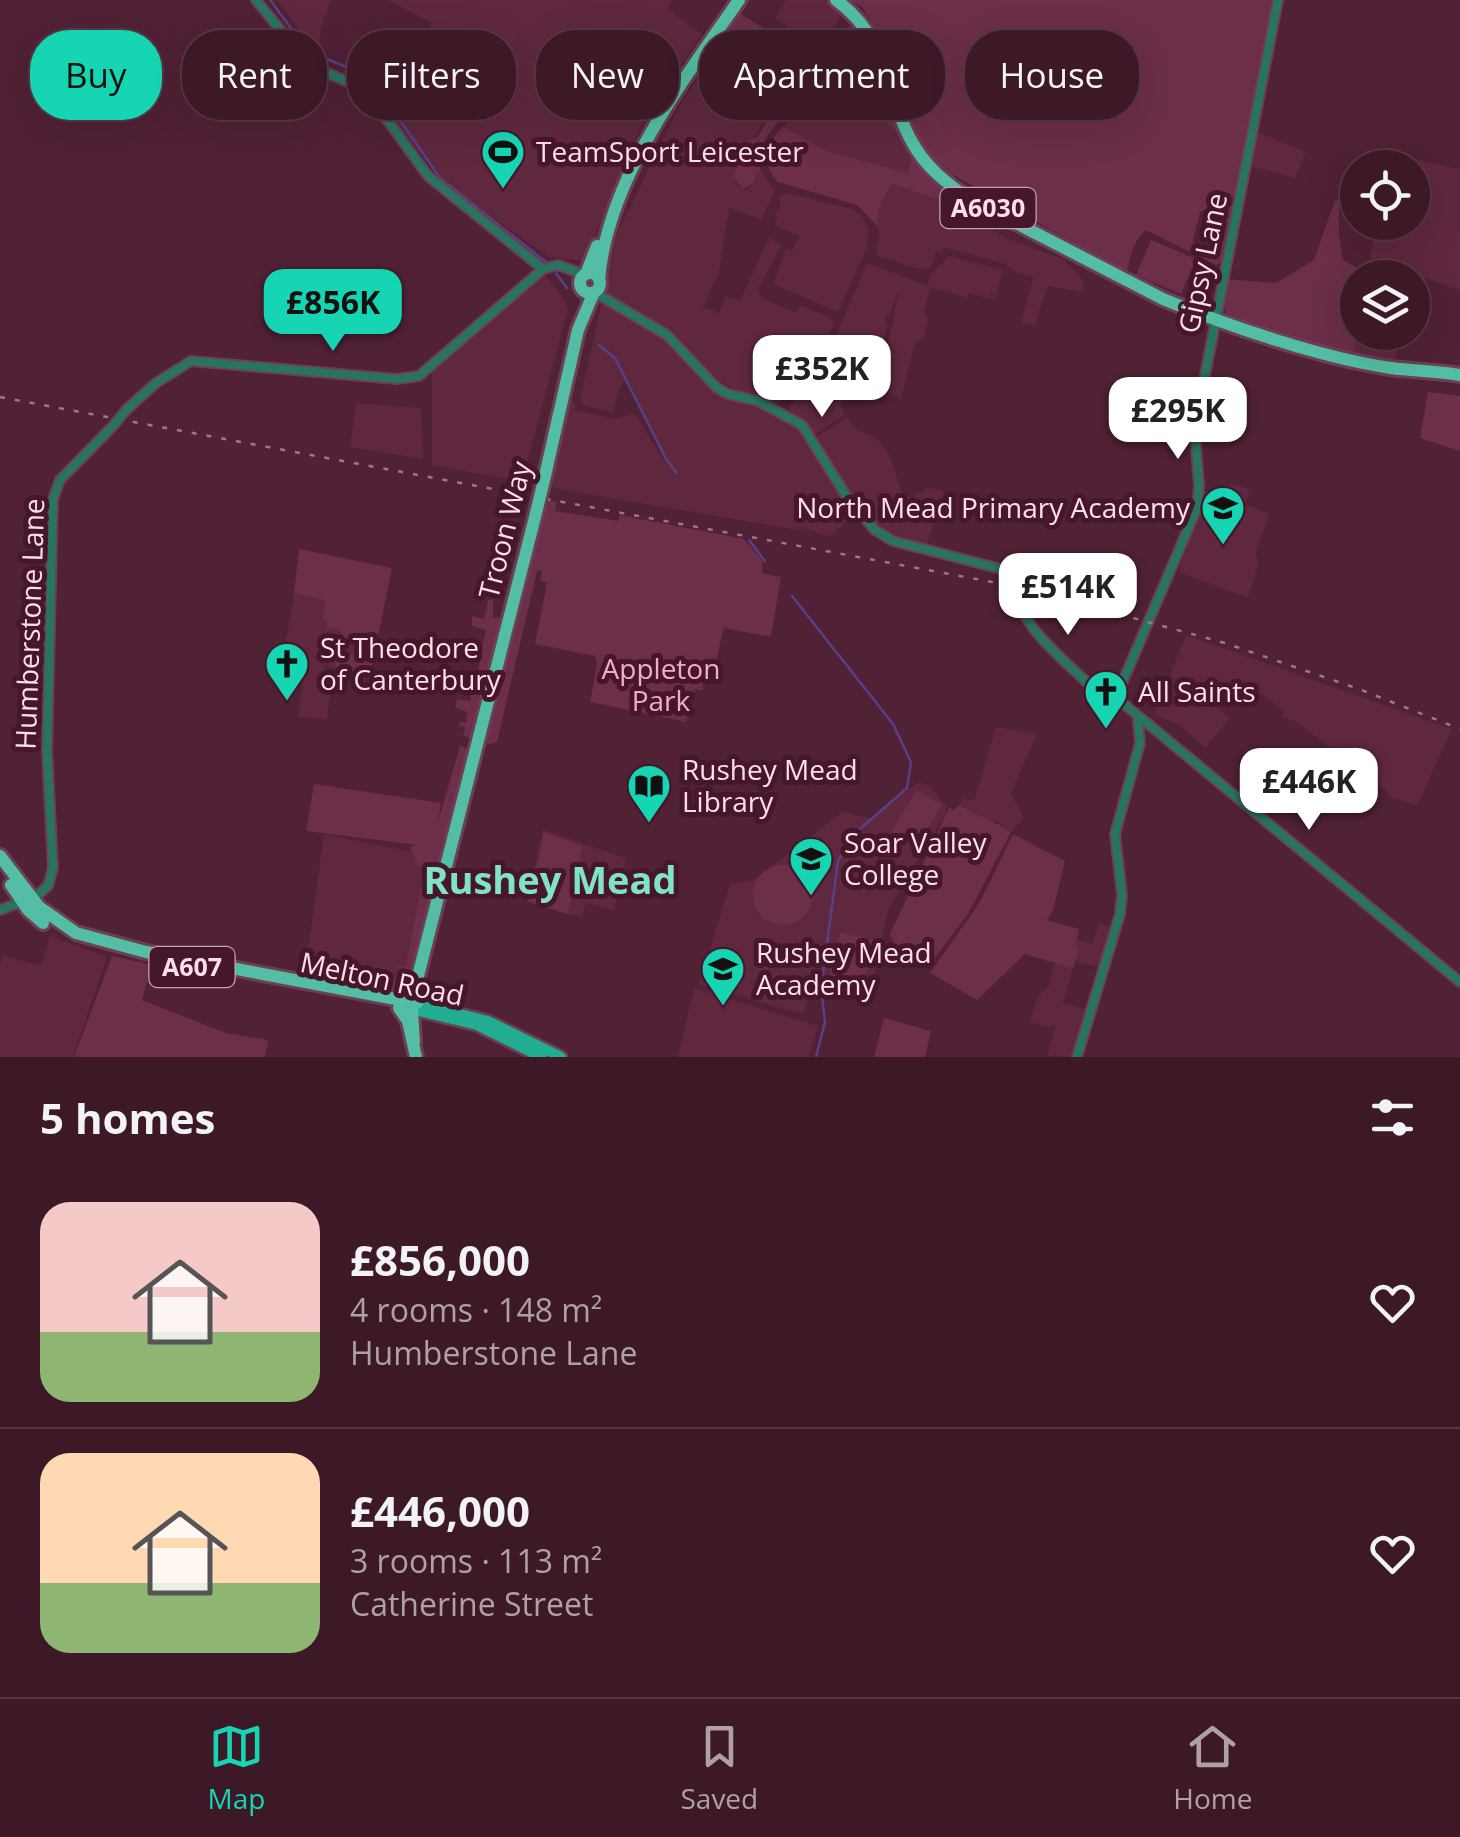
<!DOCTYPE html>
<meta charset="utf-8">
<style>
:root{--surface:#3d1928;--page:#442230;--text:#f1f3f6;--muted:#ada0a8;--line:#563845;--accent:#16d5b3}
body{margin:0;font-family:"Open Sans",sans-serif;background:var(--page);color:var(--text);height:100vh;display:flex;flex-direction:column;font-size:38px;white-space:nowrap}
*{box-sizing:border-box;margin:0}
p{font-size:32px;color:var(--muted)}
.icon{flex:none;width:55px;height:55px;fill:none;stroke:currentColor;stroke-width:2;stroke-linecap:round;stroke-linejoin:round}
.map{position:relative;height:1057px;overflow:hidden}
.panel{display:flex;flex-direction:column;background:var(--surface);flex:1}
.panel>*{flex:none}
.banner{position:absolute;left:30px;top:30px;width:1400px;height:90px;display:flex;gap:20px}
.controls{position:absolute;left:1340px;top:150px;display:grid;gap:20px}
.controls a{display:grid;place-items:center;width:90px;height:90px;border-radius:50%;background:var(--surface);box-shadow:0 10px 40px #0002,0 0 0 2px var(--line);font-size:50px}
.price{position:absolute;translate:-50% -85px;padding:0 22px;border-radius:20px;background:#fff;color:#222;font-size:32px;line-height:65px;filter:drop-shadow(0 2px 5px #0008)}
.price::after{content:'';position:absolute;left:50%;top:60px;width:30px;height:22px;margin-left:-15px;background:inherit;clip-path:polygon(0 0,100% 0,50% 100%)}
.price.active{background:var(--accent);color:#111}
ul{padding:0;list-style:none}
li{display:flex;align-items:center;gap:30px;height:250px;padding:0 40px}
li+li{border-top:2px solid var(--line)}
li span{display:grid;place-items:center;flex:none;width:280px;height:200px;border-radius:30px;color:#555}
li>.icon{margin-inline-start:auto}
span .icon{width:120px;height:120px;fill:#fffc;stroke-width:1}
li b{font-size:42px}
h2{display:flex;justify-content:space-between;align-items:center;height:120px;padding:0 40px;font-size:42px}
.pill{padding:0 35px;border-radius:40px;background:var(--surface);box-shadow:0 10px 40px #0002,0 0 0 2px var(--line);font-size:35px;line-height:90px}
.pill.active{background:var(--accent);color:#111}
.menu{display:flex;justify-content:space-around;align-items:center;height:140px;border-top:2px solid var(--line);background:var(--surface);font-size:28px;color:var(--muted)}
.menu a{display:grid;justify-items:center;gap:5px}
.menu .active{color:var(--accent)}
.map>svg:first-child{display:block}
.built{fill:#5f283f}
.green{fill:#6c2e49}
.lines{fill:none;stroke-linecap:round;stroke-linejoin:round}
.stream{stroke:#564088;stroke-width:2.5}
.minor-casing{stroke:#6d3f52;stroke-width:12}
.major-casing{stroke:#6d3f52;stroke-width:15}
.highway-casing{stroke:#6d3f52;stroke-width:18}
.minor{stroke:#287463;stroke-width:8}
.major{stroke:#20ad92;stroke-width:10}
.highway{stroke:#53bea5;stroke-width:12}
.rail{stroke:#a07787;stroke-width:2.5;stroke-dasharray:5 10;stroke-linecap:butt}
.minor-bridge-casing{stroke:#6d3f52;stroke-width:12;stroke-linecap:butt}
.highway-bridge-casing{stroke:#6d3f52;stroke-width:18;stroke-linecap:butt}
.minor-bridge{stroke:#287463;stroke-width:8}
.highway-bridge{stroke:#53bea5;stroke-width:12}
.labels{text-anchor:middle;stroke-width:10;stroke-linejoin:round;paint-order:stroke}
.shield{fill:#46162b;stroke:#c8a2b0;stroke-width:2.5}
.shield-label{font-size:25px;font-weight:bold;fill:#ffdee9}
.poi-label{font-size:28px;fill:#ffdee9;stroke:#46162b;text-anchor:start}
.street-label{font-size:28px;fill:#ffdee9;stroke:#46162b}
.park-label{font-size:28px;fill:#f2acc6;stroke:#46162b}
.district-label{font-size:38px;font-weight:bold;fill:#80e2c9;stroke:#46162b}
</style>
<div class="map">
<svg width="1460" height="1057" viewBox="0 0 1460 1057">
<rect width="100%" height="100%" fill="#512135"/>
<!-- built -->
<path class="built" d="M277,0H331L321,27L318,50L310,45Z
M387,0H672L667,9L702,34L641,125L585,261L549,257L466,199L439,176L390,117L432,23Z
M786,0H825L841,15L827,40L821,41L805,30L794,32L775,18Z
M853,23L868,49L867,52L879,67L889,111L887,124L893,126L911,159L908,173L827,151L783,127L805,104L820,81L847,91L849,86L824,70L835,38Z
M710,63L778,101L737,161L734,179L740,188L746,190L754,183L756,173L761,171L775,191L761,220L729,207L719,272L703,307L719,313L726,296L740,301L769,237L781,246L758,289L762,298L796,313L800,305L831,318L834,324L814,367L797,390L777,404L743,393L716,380L667,329L655,323L652,327L730,397L756,403L800,426L855,513L830,537L799,527L798,530L552,488L567,401L575,403V410L614,419L635,413L667,466L627,377L618,391L613,412L584,406L580,400L617,234L677,110L706,65Z
M1255,131L1306,152L1295,178L1251,166Z
M1419,160L1460,169V290L1425,278L1421,296L1413,298L1412,278L1397,277L1368,268L1376,223L1412,222V168L1402,167Z
M893,184L951,204L1006,238L1065,260L1084,282L1081,292L1048,286L1034,326L1021,322L1033,278L1017,273L1006,264L943,247L942,252L936,251L932,266L927,269L915,268L876,255L879,236L876,218L884,194Z
M787,193L852,209L860,214L869,228L867,247L838,312L773,284L786,249L792,250L800,236L774,225L777,217L774,211L780,209V196Z
M949,256L1002,270L997,295L990,294L989,296L996,297L995,300L969,293L967,298L930,287L924,311L928,320L924,337L915,343L901,399L855,377L840,406L845,414L814,435L806,424L790,411L789,405L805,391L829,350L836,349L869,360L883,354L888,345L899,289L890,314L884,317L887,326L883,344L877,351L867,354L834,340L867,263L928,286L929,277Z
M545,275L566,302L568,309L522,482L432,465V372Z
M1357,324L1358,332L1401,333L1395,361L1353,353Z
M356,403L421,408L423,459L350,447Z
M847,417L855,429L877,438L889,454L902,492L914,500L917,491L923,494L925,487L944,491L927,545L879,529L851,496L815,438Z
M1230,484L1250,489L1245,504L1270,514L1259,541L1256,552L1258,566L1248,598L1179,572L1204,491L1226,498Z
M294,593L383,612L370,675L325,666L323,687L331,688L327,719L298,717L306,662L283,657Z
M1186,635L1452,729L1417,806L1392,797L1376,783L1377,778L1357,768L1298,723L1282,717L1284,711L1256,689L1244,701L1230,692L1219,709L1230,718L1205,748L1179,725L1154,714Z
M996,727L1037,734L1011,793L1024,818L1011,832L996,821L988,822L959,805L964,798L974,801Z
M919,782L931,787L946,806V813L888,910L871,991L868,995L814,981L803,1014L699,984L730,884L754,880L845,810L853,815L871,818Z
M543,830L626,858L614,911L586,903L582,918L527,902Z
M324,834L428,855L407,986L395,992L305,973Z
M1099,923L1111,928L1099,967L1075,961L1063,1003L1086,1010L1072,1057L1047,1056L1056,1025L1049,1027L1030,1022L1038,996L1048,987L1055,963L1025,954L1079,929L1076,939L1092,944Z
M50,936L107,957L73,1057H0V964L3,956L41,966Z
M694,988L818,1026L809,1057H678Z"/>
<!-- green -->
<path class="green" d="M743,0H750L741,14L788,43L785,46L778,44L776,49L793,59L795,54L791,49L801,39L823,49L819,67L798,101H791L771,90L770,81L766,79L756,81L713,58L709,52Z
M849,0H1274L1237,195L1200,212L1193,242L1205,249C1223,245 1223,222 1228,207L1232,205L1221,263L1216,265L1146,230C1135,238 1128,260 1127,273L948,172L922,149L879,34L862,7Z
M882,80L900,129L955,196L951,204L893,184C883,196 876,210 878,227L857,205L778,182C761,164 765,143 783,127L827,151L908,173L911,159L893,127L887,124L889,111Z
M778,101L788,106V111C772,130 755,144 761,171L756,173L754,183L743,189L733,177L748,140L758,136Z
M1335,200L1339,201V235L1343,260L1367,273L1366,277L1358,278L1357,324L1353,353L1282,338L1227,314L1224,308L1227,279L1276,283L1314,260Z
M1151,240L1196,259L1181,294L1136,275Z
M1428,392L1460,396V451L1420,438Z
M540,499L557,502L555,511L618,521L620,515L744,539L763,561L762,573L781,577L771,637L724,628L716,661L706,666L702,690L695,689L686,722L590,702L597,664L595,656L535,644L547,583L540,580L542,571H537L497,742L487,745L493,686Z
M299,549L392,568L370,675L335,668L339,644L344,645L343,653L354,655L355,662L358,646L351,645V639L343,638L340,630L326,628L327,621L323,620L325,600L294,593Z
M493,599V618L502,617L471,738L463,736L465,727L459,726L460,722L466,723L467,712L455,707L457,699L470,701L474,680L471,678L472,673H477L480,661L474,659L475,653L469,648L481,650L486,630L472,626V616L484,619L488,600Z
M460,746L466,748L468,754L426,912L412,982L395,992L386,991V983L396,980L398,967L406,965L425,868L417,865L410,846L417,845L306,831L314,784L441,803L438,822Z
M917,790L942,805L916,848L891,832Z
M959,805C977,816 995,821 1011,832L968,914L928,967L894,943L890,934L949,808L954,810Z
M544,832L582,846L568,914L529,902Z
M1013,834L1065,861L1053,910L1047,920L1079,929L1075,945L1079,947L1073,968L1025,954L977,1000L930,973L980,902Z
M753 895a30 30 0 1 1 60 0a30 30 0 1 1-60 0Z
M840,932L875,941L862,991L828,983Z
M112,956L152,965L142,1000L226,1033L268,1040L265,1057H74Z
M884,1018L931,1031L925,1057H874Z"/>
<g class="lines">
<!-- stream -->
<path class="stream" d="M270,0L308,51L358,72L382,94L440,178L546,262
M556,273L567,288
M599,345L615,358L666,459L677,473
M749,540L765,561
M792,596L893,724L911,762L907,788L852,836L838,861L821,988L825,1022L816,1057"/>
<defs>
<path id="minor" d="M256,0L303,58L316,68L355,85L372,99L428,176L543,269
M594,292L667,335L717,388L728,394L758,401L802,425L847,497L875,530L893,541L1009,571C1018,626 1053,650 1091,686L1103,696L1124,704L1460,982
M127,409L156,383L191,361L397,379L419,376L543,269L558,265L585,275
M1118,701L1120,688L1197,508L1199,485L1196,447L1200,401L1278,0
M1138,722L1140,744
M32,900L48,886L53,868L47,750L53,499L60,480L112,427
M0,910L24,901
M1077,1057L1120,914L1122,895L1115,834L1140,743"/>
<path id="major" d="M420,1004L488,1021L561,1057
M419,1011L477,1025L541,1057"/>
<path id="highway" d="M836,0C890,39 883,90 912,142C925,166 944,181 966,197L1163,299C1228,326 1322,358 1391,368C1414,371 1437,371 1460,375
M580 283a10 10 0 1 1 20 0a10 10 0 1 1-20 0Z
M586,274L597,246
M599,280C607,179 683,81 739,0
M545,476L578,330L594,292
M0,856L39,907L76,933L146,952L417,1003
M11,885L28,910L43,923
M399,1008L408,1021L416,1057
M414,1042L412,1011L416,984L535,517"/>
</defs>
<!-- minor casing -->
<use href="#minor" class="minor-casing"/>
<!-- major casing -->
<use href="#major" class="major-casing"/>
<!-- highway casing -->
<use href="#highway" class="highway-casing"/>
<!-- minor -->
<use href="#minor" class="minor"/>
<!-- major -->
<use href="#major" class="major"/>
<!-- highway -->
<use href="#highway" class="highway"/>
<!-- rail -->
<path class="rail" d="M0,397L1019,587L1225,643L1359,689L1460,729"/>
<defs>
<path id="minor-bridge" d="M112,427L127,409"/>
<path id="highway-bridge" d="M535,517L545,476"/>
</defs>
<!-- minor-bridge casing -->
<use href="#minor-bridge" class="minor-bridge-casing"/>
<!-- highway-bridge casing -->
<use href="#highway-bridge" class="highway-bridge-casing"/>
<!-- minor-bridge -->
<use href="#minor-bridge" class="minor-bridge"/>
<!-- highway-bridge -->
<use href="#highway-bridge" class="highway-bridge"/>
</g>
<!-- icons -->
<defs>
<symbol id="stadium-pin" viewBox="-11 -11 22 30"><path d="M0 17L-7.5 6A9.5 9.5 0 1 1 7.5 6Z" fill="#16d5b3" stroke="#46162b"/><path d="M0-5a6.5 5 0 1 0 0 10a6.5 5 0 1 0 0-10ZM-3.5-1.8h7v3.6h-7Z" fill="#111"/></symbol>
<symbol id="school-pin" viewBox="-11 -11 22 30"><path d="M0 17L-7.5 6A9.5 9.5 0 1 1 7.5 6Z" fill="#16d5b3" stroke="#46162b"/><path d="M0-5L7-2L0 1L-7-2ZM-4 1L0 2.5L4 1V4Q0 6-4 4Z" fill="#111"/></symbol>
<symbol id="church-pin" viewBox="-11 -11 22 30"><path d="M0 17L-7.5 6A9.5 9.5 0 1 1 7.5 6Z" fill="#16d5b3" stroke="#46162b"/><path d="M-1.2-6h2.4v3.5h3.3v2.4h-3.3V6h-2.4V-.1h-3.3v-2.4h3.3Z" fill="#111"/></symbol>
<symbol id="library-pin" viewBox="-11 -11 22 30"><path d="M0 17L-7.5 6A9.5 9.5 0 1 1 7.5 6Z" fill="#16d5b3" stroke="#46162b"/><path d="M-6-4Q-3-5.5-.7-3.5V5Q-3 3-6 4ZM6-4Q3-5.5 .7-3.5V5Q3 3 6 4Z" fill="#111"/></symbol>
</defs>
<g fill-rule="evenodd">
<use href="#stadium-pin" x="478" y="127" width="50" height="68"/>
<use href="#school-pin" x="1198" y="483" width="50" height="68"/>
<use href="#church-pin" x="262" y="639" width="50" height="68"/>
<use href="#church-pin" x="1081" y="667" width="50" height="68"/>
<use href="#library-pin" x="624" y="761" width="50" height="68"/>
<use href="#school-pin" x="786" y="834" width="50" height="68"/>
<use href="#school-pin" x="698" y="944" width="50" height="68"/>
</g>
<g class="labels">
<!-- shield labels -->
<g class="shield">
<rect x="940.5" y="188" width="95" height="40" rx="8"/>
<rect x="149.5" y="947" width="85" height="40" rx="8"/>
</g>
<g class="shield-label">
<text x="988" y="217">A6030</text>
<text x="192" y="976">A607</text>
</g>
<!-- poi labels -->
<g class="poi-label">
<text x="536" y="162">TeamSport Leicester</text>
<text x="1190" y="518" text-anchor="end">North Mead Primary Academy</text>
<text x="320" y="658">St Theodore<tspan x="320" dy="32">of Canterbury</tspan></text>
<text x="1138" y="702">All Saints</text>
<text x="682" y="780">Rushey Mead<tspan x="682" dy="32">Library</tspan></text>
<text x="844" y="853">Soar Valley<tspan x="844" dy="32">College</tspan></text>
<text x="756" y="963">Rushey Mead<tspan x="756" dy="32">Academy</tspan></text>
</g>
<!-- street labels -->
<g class="street-label">
<text transform="translate(1203 263) rotate(-78)" y="10">Gipsy Lane</text>
<text transform="translate(505 530) rotate(-76)" y="10">Troon Way</text>
<text transform="translate(30 624) rotate(-88)" y="10">Humberstone Lane</text>
<text transform="translate(382 979) rotate(12)" y="10">Melton Road</text>
</g>
<!-- park labels -->
<g class="park-label">
<text x="661" y="679">Appleton<tspan x="661" dy="32">Park</tspan></text>
</g>
<!-- district labels -->
<g class="district-label">
<text x="550" y="894">Rushey Mead</text>
</g>
</g>
</svg>
<div class="controls">
<a><svg class="icon" aria-label="locate" viewBox="0 0 24 24"><circle cx="12" cy="12" r="6"/><path d="M12 2v4M12 18v4M2 12h4M18 12h4"/></svg></a>
<a><svg class="icon" aria-label="layers" viewBox="0 0 24 24"><path d="M12 4l9 5-9 5-9-5zM3 14l9 5 9-5"/></svg></a>
</div>
<b class="price active" style="left:333px;top:354px">£856K</b>
<b class="price" style="left:822px;top:420px">£352K</b>
<b class="price" style="left:1178px;top:462px">£295K</b>
<b class="price" style="left:1068px;top:638px">£514K</b>
<b class="price" style="left:1309px;top:833px">£446K</b>
<div class="banner">
<a class="pill active">Buy</a>
<a class="pill">Rent</a>
<a class="pill">Filters</a>
<a class="pill">New</a>
<a class="pill">Apartment</a>
<a class="pill">House</a>
</div>
</div>
<section class="panel">
<h2>5 homes<svg class="icon" aria-label="filters" viewBox="0 0 24 24"><path d="M4 7h16M4 17h16"/><circle cx="9" cy="7" r="2"/><circle cx="15" cy="17" r="2"/></svg></h2>
<ul>
<li><span style="background:linear-gradient(#f6c9c9 65%,#8fb573 0)"><svg class="icon" aria-label="home" viewBox="0 0 24 24"><path d="M3 11l9-7 9 7M6 9v11h12V9"/></svg></span><div><b>£856,000</b><p>4 rooms · 148 m²</p><p>Humberstone Lane</p></div><svg class="icon" aria-label="heart" viewBox="0 0 24 24"><path d="M12 20l-8-8c-3-5 5-10 8-4 3-6 11-1 8 4z"/></svg></li>
<li><span style="background:linear-gradient(#ffd9b3 65%,#8fb573 0)"><svg class="icon" aria-label="home" viewBox="0 0 24 24"><path d="M3 11l9-7 9 7M6 9v11h12V9"/></svg></span><div><b>£446,000</b><p>3 rooms · 113 m²</p><p>Catherine Street</p></div><svg class="icon" aria-label="heart" viewBox="0 0 24 24"><path d="M12 20l-8-8c-3-5 5-10 8-4 3-6 11-1 8 4z"/></svg></li>
</ul>
</section>
<nav class="menu">
<a class="active"><svg class="icon" aria-label="map" viewBox="0 0 24 24"><path d="M3 6l6-2 6 2 6-2v14l-6 2-6-2-6 2zM9 4v14M15 6v14"/></svg>Map</a>
<a><svg class="icon" aria-label="saved" viewBox="0 0 24 24"><path d="M7 4h10v16l-5-4-5 4z"/></svg>Saved</a>
<a><svg class="icon" aria-label="home" viewBox="0 0 24 24"><path d="M3 11l9-7 9 7M6 9v11h12V9"/></svg>Home</a>
</nav>
